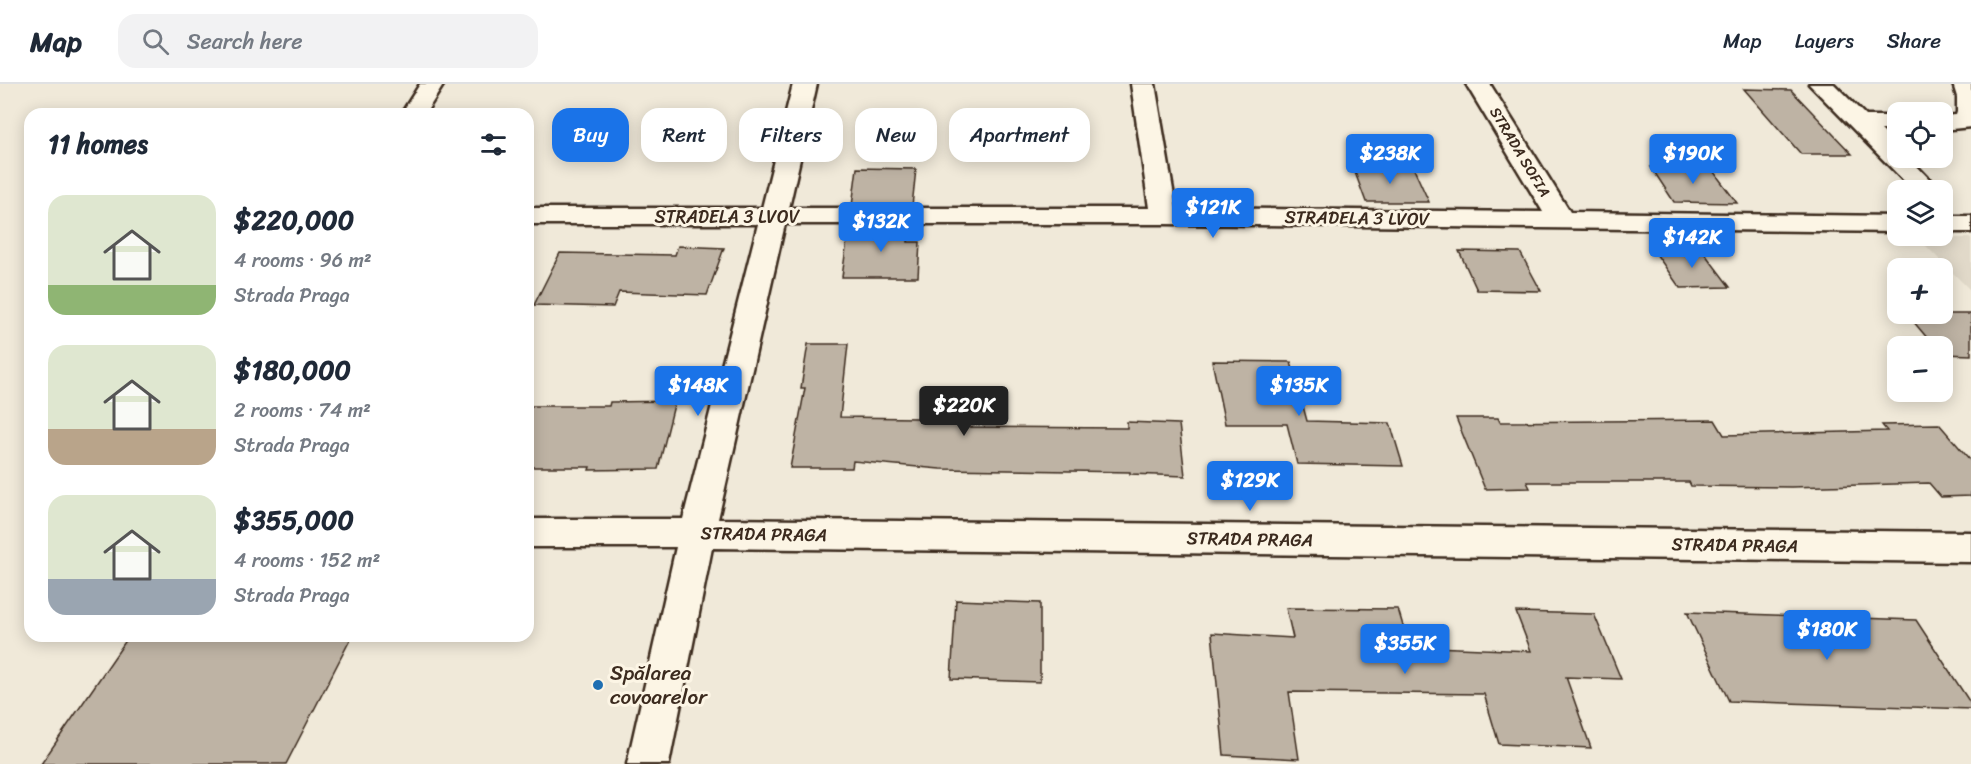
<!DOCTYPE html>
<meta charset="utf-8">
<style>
:root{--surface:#fff;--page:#f2f2f3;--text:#1f2937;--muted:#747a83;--line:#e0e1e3;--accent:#1a73e8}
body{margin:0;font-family:Sriracha,sans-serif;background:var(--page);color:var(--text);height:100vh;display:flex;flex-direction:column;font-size:22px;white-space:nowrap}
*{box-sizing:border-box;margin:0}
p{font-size:20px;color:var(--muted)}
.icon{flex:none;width:33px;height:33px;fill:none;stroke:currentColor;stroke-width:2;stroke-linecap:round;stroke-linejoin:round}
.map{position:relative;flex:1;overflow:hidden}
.drawer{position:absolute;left:24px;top:24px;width:510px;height:534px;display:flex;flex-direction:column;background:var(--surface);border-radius:18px;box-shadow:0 3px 15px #0003}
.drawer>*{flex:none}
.hud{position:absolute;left:552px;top:24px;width:570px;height:54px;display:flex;gap:12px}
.controls{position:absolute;left:1887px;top:18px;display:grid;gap:12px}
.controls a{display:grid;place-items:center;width:66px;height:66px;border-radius:12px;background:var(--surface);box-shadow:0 3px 15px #0003;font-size:30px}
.price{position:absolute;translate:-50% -51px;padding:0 14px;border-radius:6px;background:var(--accent);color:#fff;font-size:20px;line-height:39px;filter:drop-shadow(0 2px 3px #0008)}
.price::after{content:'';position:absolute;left:50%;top:36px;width:18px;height:14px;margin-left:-9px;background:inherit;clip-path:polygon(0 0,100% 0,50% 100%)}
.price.selected{background:#222;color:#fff}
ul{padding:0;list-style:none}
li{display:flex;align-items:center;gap:18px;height:150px;padding:0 24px}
li span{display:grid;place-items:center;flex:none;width:168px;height:120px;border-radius:18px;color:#555}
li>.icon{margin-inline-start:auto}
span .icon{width:72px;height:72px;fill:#fffc;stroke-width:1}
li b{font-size:26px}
h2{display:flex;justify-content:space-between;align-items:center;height:72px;padding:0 24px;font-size:26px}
.tag{padding:0 21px;border-radius:18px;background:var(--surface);box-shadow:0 3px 15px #0003;font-size:21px;line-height:54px}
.tag.selected{background:var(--accent);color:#fff}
header{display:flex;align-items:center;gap:36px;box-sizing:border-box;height:84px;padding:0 30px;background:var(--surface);border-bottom:2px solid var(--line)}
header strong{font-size:28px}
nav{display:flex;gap:33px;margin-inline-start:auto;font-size:21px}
.search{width:420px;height:54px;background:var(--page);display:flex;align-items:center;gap:15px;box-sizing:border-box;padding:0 21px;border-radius:18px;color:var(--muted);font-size:22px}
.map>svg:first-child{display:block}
.built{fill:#e1d9c9}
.building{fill:#beb3a4;stroke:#3b2a1e;stroke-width:1.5}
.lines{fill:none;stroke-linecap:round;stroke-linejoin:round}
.minor-casing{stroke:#3b2a1e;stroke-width:5}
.minor{fill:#fcf5e5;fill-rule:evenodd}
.poi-dot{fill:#1f6fb2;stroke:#fcf5e5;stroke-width:2}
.labels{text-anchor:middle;stroke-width:6;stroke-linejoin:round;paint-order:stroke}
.far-street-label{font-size:15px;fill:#3b2a1e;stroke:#fcf5e5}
.street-label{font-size:18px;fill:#3b2a1e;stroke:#fcf5e5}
.near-poi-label{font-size:21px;fill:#3b2a1e;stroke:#fcf5e5;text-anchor:start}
</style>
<header>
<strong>Map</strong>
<div class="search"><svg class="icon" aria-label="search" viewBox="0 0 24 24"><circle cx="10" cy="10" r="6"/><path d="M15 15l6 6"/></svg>Search here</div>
<nav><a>Map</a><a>Layers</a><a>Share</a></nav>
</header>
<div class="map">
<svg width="1971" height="680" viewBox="0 0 1971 680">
<rect width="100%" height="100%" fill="#f0e9d9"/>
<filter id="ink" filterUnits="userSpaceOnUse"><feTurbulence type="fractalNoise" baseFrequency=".0167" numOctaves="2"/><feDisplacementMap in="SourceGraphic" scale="12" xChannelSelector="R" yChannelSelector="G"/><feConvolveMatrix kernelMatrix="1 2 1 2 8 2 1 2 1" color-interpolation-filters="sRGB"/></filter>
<g filter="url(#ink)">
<!-- built -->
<path class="built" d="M1918,154H1971V207Z"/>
<!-- building -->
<path class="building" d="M1744,5L1791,6L1852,70H1801Z
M1353,83H1413L1429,118H1366Z
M1651,83L1711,84L1737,119L1674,118Z
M857,84L916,85L912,122H852Z
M849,142H910L908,158H920L918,193H842Z
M678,162L724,164L707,211L619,208L613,223L534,221L560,169L675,171Z
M1702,166L1730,203L1680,204L1654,167Z
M1459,167L1520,168L1541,207L1477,206Z
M1907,230H1971V271L1942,270V262H1934Z
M808,260H848L840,333L916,334L961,338L960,343L1127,344V338L1179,340L1185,392L1130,390V388L940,385L853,377L852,384H790L805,304H801Z
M1212,277L1291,278L1307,337L1390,339L1403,382L1297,380L1287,340H1225Z
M675,317L658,385L589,386L590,383H528V322H609L610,318Z
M1456,334H1498L1500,338L1715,336L1724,351L1887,347L1882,341L1939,340L1971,377V412L1941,413L1929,399L1791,403L1691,402L1689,398H1527L1530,404L1485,405Z
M956,516L1040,519V598L951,595Z
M1286,524L1398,525L1409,562L1531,567L1516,528L1594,530L1621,595L1566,593L1591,664L1499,660L1484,610L1289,608L1299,675L1224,671L1212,549L1293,554Z
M1687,528L1916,536L1971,620V625L1729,617Z
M129,552H352L286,680H41Z"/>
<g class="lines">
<defs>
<path id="minor" d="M420,0H444L425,30H401Z
M793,0H817L789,124H1149L1131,0H1155L1176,124L1543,128L1466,0H1490L1570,128L1898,132V148L1164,140H785L718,435L1971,448V478L712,464L669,680H627L676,463H528V435H683L758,140H528V124H762Z
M1809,0H1834L1866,32H1898V46H1881L1898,62V74H1909L1940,106H1913Z
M1953,0H1971V43L1942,46V32L1956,31L1957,28V13Z
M1942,132H1971V148H1942Z"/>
</defs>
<!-- minor casing -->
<use href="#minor" class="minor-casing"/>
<!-- minor -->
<use href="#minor" class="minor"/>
</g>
</g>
<!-- markers -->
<circle class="poi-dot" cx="598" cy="601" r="6"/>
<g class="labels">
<!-- far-street labels -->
<g class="far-street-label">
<text transform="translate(1520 68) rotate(59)" y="5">STRADA SOFIA</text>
</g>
<!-- street labels -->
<g class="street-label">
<text x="727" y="139">STRADELA 3 LVOV</text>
<text transform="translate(1357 134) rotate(1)" y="6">STRADELA 3 LVOV</text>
<text transform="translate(764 450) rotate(1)" y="6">STRADA PRAGA</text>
<text transform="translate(1250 455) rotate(1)" y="6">STRADA PRAGA</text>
<text transform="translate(1735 461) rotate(1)" y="6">STRADA PRAGA</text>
</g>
<!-- near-poi labels -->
<g class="near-poi-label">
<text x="610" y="596">Spălarea<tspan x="610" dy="24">covoarelor</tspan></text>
</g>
</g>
</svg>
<div class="controls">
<a><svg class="icon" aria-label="locate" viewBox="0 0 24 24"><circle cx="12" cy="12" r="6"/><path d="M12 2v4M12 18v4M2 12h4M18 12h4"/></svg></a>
<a><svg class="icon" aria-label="layers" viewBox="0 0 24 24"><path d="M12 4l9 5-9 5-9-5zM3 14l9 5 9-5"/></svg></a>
<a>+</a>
<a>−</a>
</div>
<b class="price" style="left:1390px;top:101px">$238K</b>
<b class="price" style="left:1693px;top:101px">$190K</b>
<b class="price" style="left:1213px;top:155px">$121K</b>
<b class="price" style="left:881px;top:169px">$132K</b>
<b class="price" style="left:1692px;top:185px">$142K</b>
<b class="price" style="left:698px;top:333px">$148K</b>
<b class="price" style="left:1299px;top:333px">$135K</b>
<b class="price selected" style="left:964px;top:353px">$220K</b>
<b class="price" style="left:1250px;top:428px">$129K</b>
<b class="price" style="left:1827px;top:577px">$180K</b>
<b class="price" style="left:1405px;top:591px">$355K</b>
<div class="hud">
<a class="tag selected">Buy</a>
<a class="tag">Rent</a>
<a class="tag">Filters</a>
<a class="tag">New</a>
<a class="tag">Apartment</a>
</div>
<section class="drawer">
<h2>11 homes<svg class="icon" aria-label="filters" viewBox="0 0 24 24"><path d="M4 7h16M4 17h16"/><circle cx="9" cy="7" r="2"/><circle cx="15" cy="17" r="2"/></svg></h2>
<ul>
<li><span style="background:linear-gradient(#dfe7d0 75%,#8fb573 0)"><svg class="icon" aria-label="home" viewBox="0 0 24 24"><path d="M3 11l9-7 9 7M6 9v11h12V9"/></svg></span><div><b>$220,000</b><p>4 rooms · 96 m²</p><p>Strada Praga</p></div></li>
<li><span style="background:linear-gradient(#dfe7d0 70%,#b9a48a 0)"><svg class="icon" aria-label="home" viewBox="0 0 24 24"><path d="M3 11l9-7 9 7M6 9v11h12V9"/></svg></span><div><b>$180,000</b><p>2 rooms · 74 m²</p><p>Strada Praga</p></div></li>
<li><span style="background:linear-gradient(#dfe7d0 70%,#9aa5b1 0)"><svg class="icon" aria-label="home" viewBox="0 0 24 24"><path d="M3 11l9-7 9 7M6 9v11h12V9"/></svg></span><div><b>$355,000</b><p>4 rooms · 152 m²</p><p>Strada Praga</p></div></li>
</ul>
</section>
</div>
